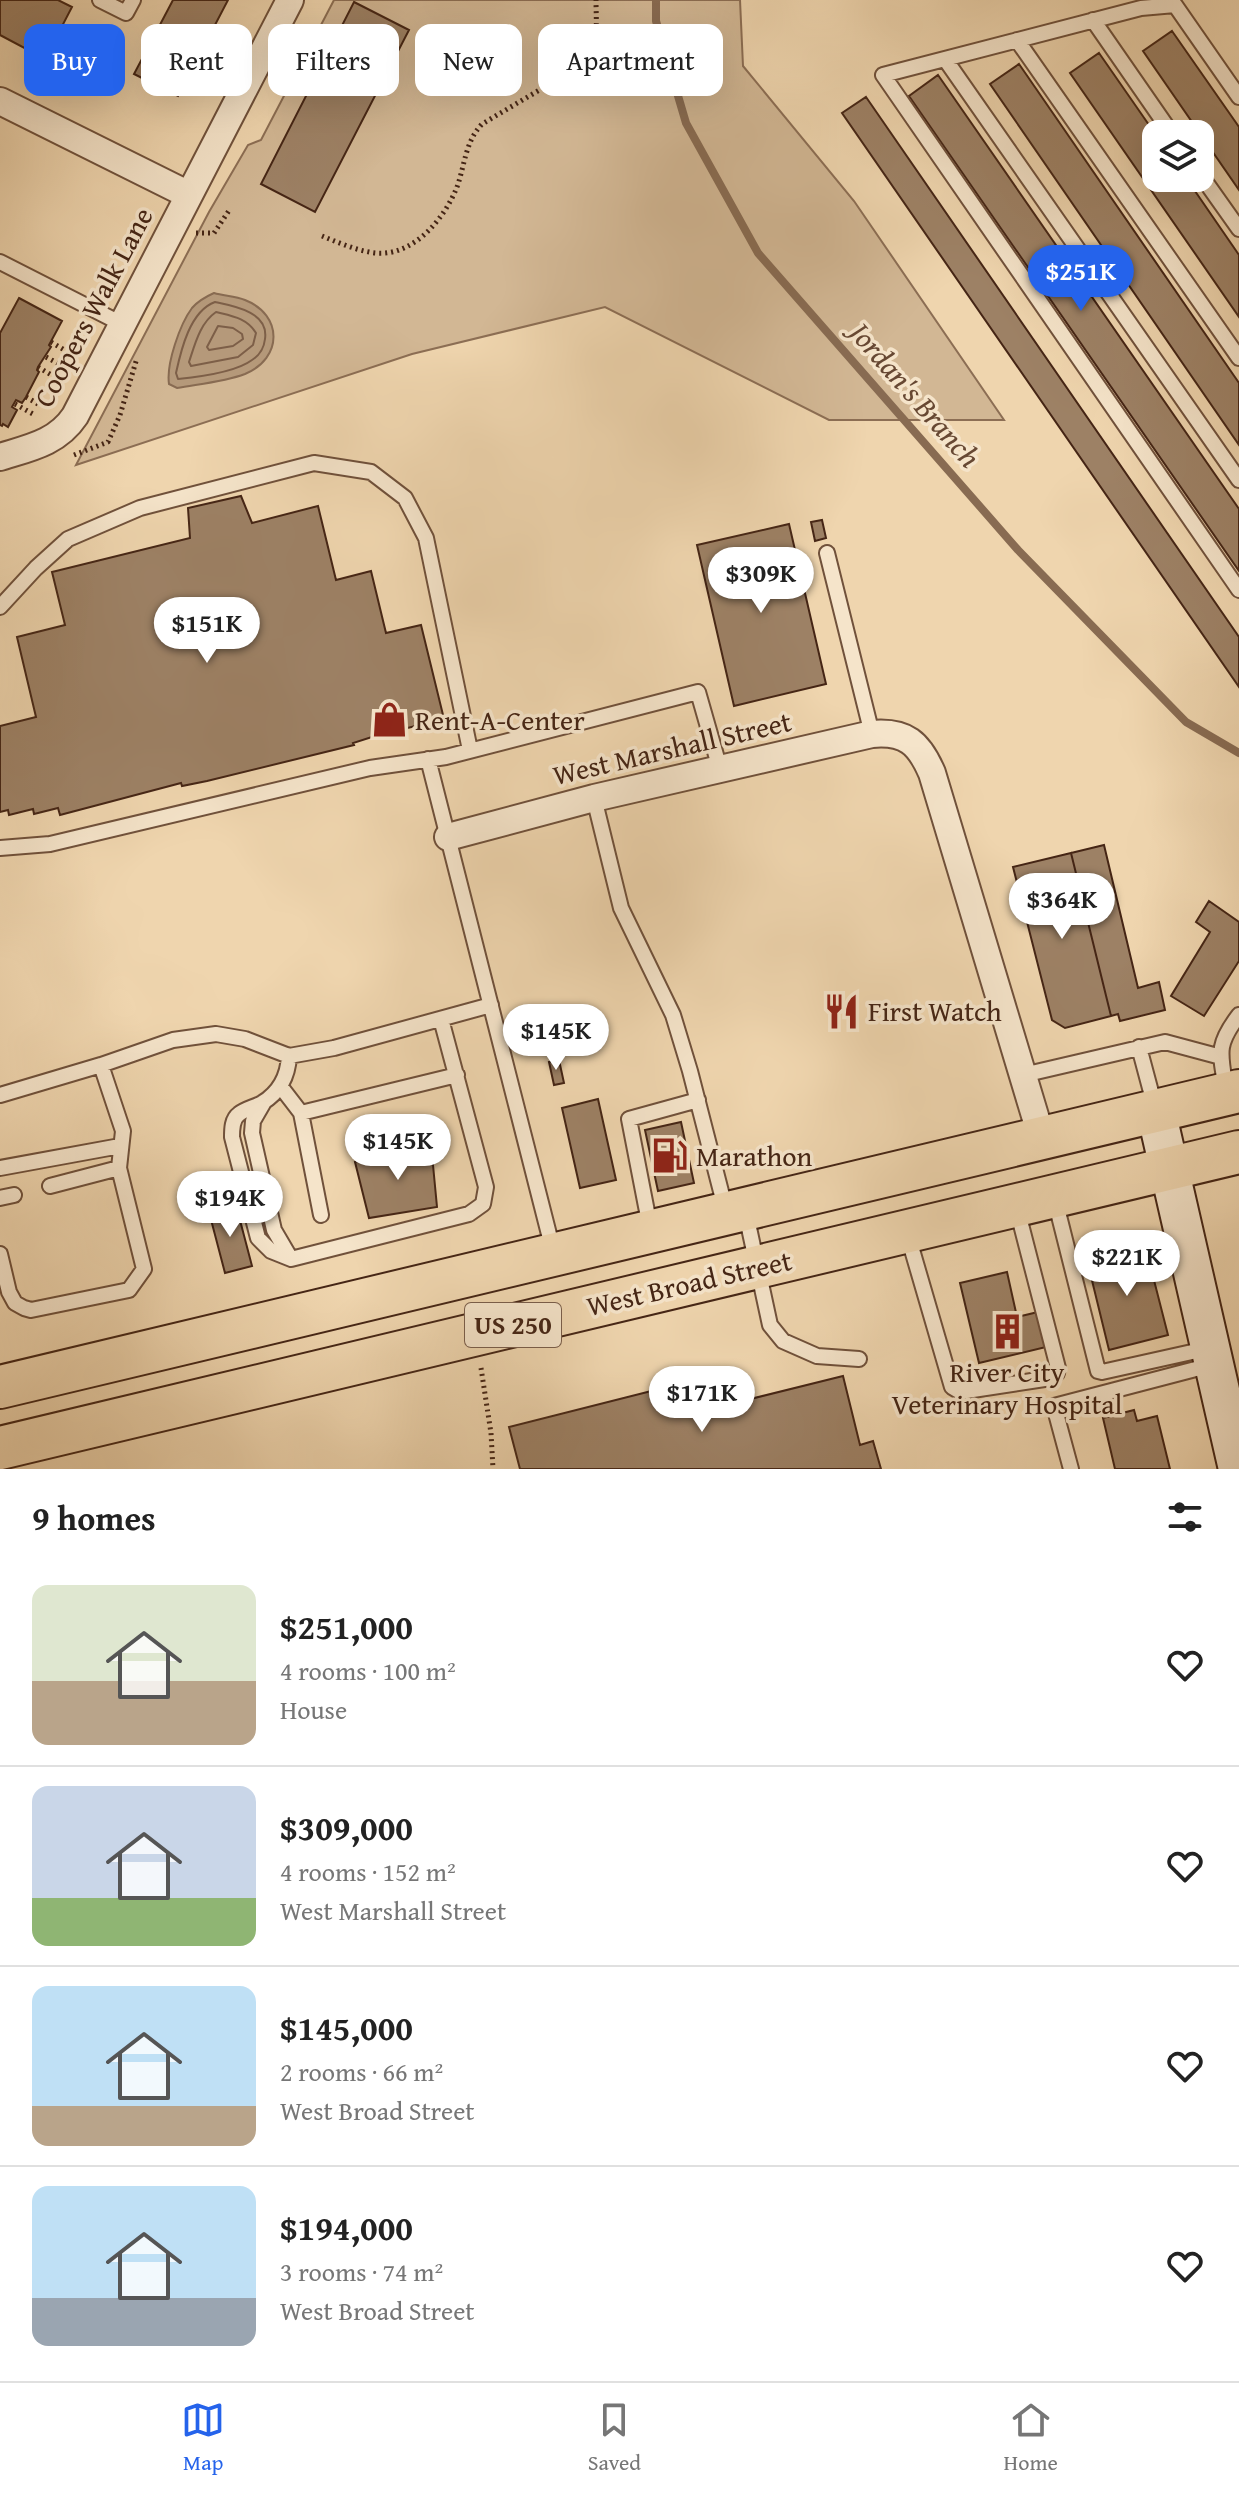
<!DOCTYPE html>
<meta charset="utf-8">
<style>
:root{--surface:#fff;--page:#f2f2f2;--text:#222;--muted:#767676;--line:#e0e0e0;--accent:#2563eb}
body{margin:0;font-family:"Gentium Book Plus",serif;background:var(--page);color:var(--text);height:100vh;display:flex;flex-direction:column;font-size:30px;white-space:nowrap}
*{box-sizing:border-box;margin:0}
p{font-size:26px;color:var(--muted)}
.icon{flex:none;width:44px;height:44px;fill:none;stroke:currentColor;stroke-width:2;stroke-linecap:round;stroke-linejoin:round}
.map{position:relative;height:1469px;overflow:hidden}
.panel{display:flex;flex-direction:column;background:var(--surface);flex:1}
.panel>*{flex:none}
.banner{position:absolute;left:24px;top:24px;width:800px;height:72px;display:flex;gap:16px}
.controls{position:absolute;left:1142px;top:120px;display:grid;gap:16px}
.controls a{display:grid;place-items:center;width:72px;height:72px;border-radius:16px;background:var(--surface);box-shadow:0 8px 32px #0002;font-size:40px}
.price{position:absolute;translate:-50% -68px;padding:0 18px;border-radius:28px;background:#fff;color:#222;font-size:26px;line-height:52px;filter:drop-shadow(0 2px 4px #0008)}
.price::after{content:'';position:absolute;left:50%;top:48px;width:24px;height:18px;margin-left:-12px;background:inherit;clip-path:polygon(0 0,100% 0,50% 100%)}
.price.current{background:var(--accent);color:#fff}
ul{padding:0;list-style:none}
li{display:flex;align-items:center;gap:24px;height:200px;padding:0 32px}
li+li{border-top:2px solid var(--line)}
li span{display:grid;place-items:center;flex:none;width:224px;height:160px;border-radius:16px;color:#555}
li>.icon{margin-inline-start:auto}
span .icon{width:96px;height:96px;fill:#fffc;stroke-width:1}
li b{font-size:34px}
h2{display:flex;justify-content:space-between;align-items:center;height:96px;padding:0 32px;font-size:34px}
.chip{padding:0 28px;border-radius:16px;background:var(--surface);box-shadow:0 8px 32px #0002;font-size:28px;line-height:72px}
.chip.current{background:var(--accent);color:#fff}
.menu{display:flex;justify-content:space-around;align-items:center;height:112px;border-top:2px solid var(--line);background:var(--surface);font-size:22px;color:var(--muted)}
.menu a{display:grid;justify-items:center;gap:4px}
.menu .current{color:var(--accent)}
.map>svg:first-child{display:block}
.green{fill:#d2b794;stroke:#8c6e54;stroke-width:2}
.water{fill:#b5997a;stroke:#886b52;stroke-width:2}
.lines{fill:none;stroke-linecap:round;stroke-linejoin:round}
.shore{stroke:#7d5f48;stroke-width:2}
.stream{stroke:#886b52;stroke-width:8}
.building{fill:#9d8165;stroke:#452515;stroke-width:2}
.lane-casing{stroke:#70513b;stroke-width:18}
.street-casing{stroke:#70513b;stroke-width:30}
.secondary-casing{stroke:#452515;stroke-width:42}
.primary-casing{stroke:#452515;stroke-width:46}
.path{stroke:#452515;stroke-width:5;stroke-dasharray:2 4;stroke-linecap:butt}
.lane{stroke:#f5e4ca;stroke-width:14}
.street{stroke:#f5e4ca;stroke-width:26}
.secondary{stroke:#f5e4ca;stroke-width:38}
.primary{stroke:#efd5ae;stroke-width:42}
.labels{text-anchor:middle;stroke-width:7;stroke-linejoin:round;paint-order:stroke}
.shield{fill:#f5e4ca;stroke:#7a5e4b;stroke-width:2}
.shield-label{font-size:26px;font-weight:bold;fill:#452515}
.street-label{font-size:28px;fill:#452515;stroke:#f5e4ca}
.poi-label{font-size:28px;fill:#452515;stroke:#f5e4ca;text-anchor:start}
.water-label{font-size:30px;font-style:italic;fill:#674833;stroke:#f5e4ca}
</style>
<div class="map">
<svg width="1239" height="1469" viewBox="0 0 1239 1469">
<rect width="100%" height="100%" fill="#efd5ae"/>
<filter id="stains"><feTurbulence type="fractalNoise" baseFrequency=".0025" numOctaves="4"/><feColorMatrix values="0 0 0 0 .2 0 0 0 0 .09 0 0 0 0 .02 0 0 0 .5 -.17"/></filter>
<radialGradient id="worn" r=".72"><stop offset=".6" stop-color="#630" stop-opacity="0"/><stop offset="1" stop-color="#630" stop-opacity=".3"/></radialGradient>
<!-- green -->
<path class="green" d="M334,0H740L743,66L854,201L1004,420H829L605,307L412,354L76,465L209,212L248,145L261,140Z"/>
<!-- water -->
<path class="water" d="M214,293C224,296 235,296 245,300C283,315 283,358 245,374C224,382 199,384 177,388L169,384C166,364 180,324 192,308C198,301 205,297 214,293Z"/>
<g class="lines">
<!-- shore -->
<path class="shore" d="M215,302C234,306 269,312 265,339C264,348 260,355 252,360C236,372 198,377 178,379L176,373C181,350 190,311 215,302Z
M216,312C232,316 247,318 256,333L253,345L238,357L191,366L189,362C195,344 200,323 216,312Z
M218,326L233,328L242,334L243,339L233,346L209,350L207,347Z"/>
<!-- stream -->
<path class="stream" d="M656,0V21L686,123L758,253L1018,550L1186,722L1239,753"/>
</g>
<!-- building -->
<path class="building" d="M0,0H58L72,7L45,59L0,35Z
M173,0H228L178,96L134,74Z
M354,2L409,30L315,212L261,184Z
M1172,31L1239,127V190L1143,51Z
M1099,53L1156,135V178H1186L1239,255V317L1070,73Z
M1019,64L1239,383V445L990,84Z
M938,75L1239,509V571L909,96Z
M866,97L1239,637V687L842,113Z
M19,298L62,321L49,345L51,347L38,367L37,370L39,372L26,397L22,403L16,400L12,407L17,410L8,427L3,424L2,426L0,425V333Z
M241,496L252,523L318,506L336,580L371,571L386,633L421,625L444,719L375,736L353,743L354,745L207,781L182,786L181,783L60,815L58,808L34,814L33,809L9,815L8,810L0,812V726L36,717L17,637L65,625L52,572L190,538L188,508Z
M822,520L826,538L815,541L811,522Z
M789,524L826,684L734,706L697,545Z
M1104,845L1138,988L1159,982L1165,1010L1120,1021L1118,1014L1111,1016L1071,853Z
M1071,853L1111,1016L1065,1028L1052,1020L1013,867Z
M1209,901L1239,922V961L1204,1016L1171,996L1210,932L1196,922Z
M559,1060L564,1083L554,1085L549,1062Z
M598,1099L616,1180L580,1188L562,1108Z
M681,1122L694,1183L658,1191L645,1130Z
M431,1144L437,1207L369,1218L355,1162Z
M236,1205L252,1266L225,1273L209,1212Z
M1145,1245L1168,1335L1109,1350L1087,1260Z
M1007,1272L1017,1317L1038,1312L1046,1347L979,1363L960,1283Z
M843,1376L860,1445L873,1441L881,1469H520L509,1427L683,1383L690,1414Z
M1134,1410L1137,1421L1157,1416L1170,1469H1115L1103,1418Z"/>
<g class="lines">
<defs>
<path id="lane" d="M100,0L126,13L133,0
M1093,20L1172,134
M1017,40L1239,358
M945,59L1239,480
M1239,97L1175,5L1141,8L883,75L1239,590
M1200,174L1239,229
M0,262L122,324
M827,553L872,734
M0,607L36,568L68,539L140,508L314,463L371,472L405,498L426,538L470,750
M428,759L553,1250
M594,798L621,908L673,1015L690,1071L726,1211
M0,848L50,844L370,768L446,757L698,692L720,769
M1139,1047L1155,1107
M289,1056C288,1076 280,1092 262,1103C255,1107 245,1109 239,1114C232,1119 232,1129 232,1137L258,1238L271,1251L291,1259L469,1214L483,1204L486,1187L441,1019
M1023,1075L1165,1042L1221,1057
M281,1087L301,1113L321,1215
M1226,1089C1220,1053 1216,1045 1239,1015
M0,1095L101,1065L173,1040L216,1034L245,1039L289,1056L334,1048L491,1005
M264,1102L253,1121L252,1133L274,1230L291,1259
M301,1113L457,1075
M0,1168L120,1146
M50,1186L119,1168
M0,1198L14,1195
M1055,1200L1098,1371L1102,1372L1210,1348
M746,1214L770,1325L783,1341L817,1356L859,1359
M650,1227L629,1119L698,1100
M908,1236L952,1387L957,1390L966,1391L1051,1378L1057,1373L1058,1368L1017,1209
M0,1254L9,1292L15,1303L24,1308L31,1310L129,1290L144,1269L119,1168L123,1131L101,1065
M1071,1469L1054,1406L1211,1365"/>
<path id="street" d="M0,101L189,195
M0,457C29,448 57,443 75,416L290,0
M448,837L594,798L872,734C906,731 919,743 932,773L1042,1139"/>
<path id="secondary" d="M1156,1111L1238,1469"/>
<path id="primary" d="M0,1387L1239,1091
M0,1448L1239,1152"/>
</defs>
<!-- lane casing -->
<use href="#lane" class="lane-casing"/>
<!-- street casing -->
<use href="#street" class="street-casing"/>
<!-- secondary casing -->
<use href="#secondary" class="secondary-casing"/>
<!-- primary casing -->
<use href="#primary" class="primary-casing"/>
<!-- path -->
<path class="path" d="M196,233H214L230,209
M322,236C337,242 353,249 369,252C410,261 444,220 457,187C465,165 465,142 482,124L580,66C600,47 596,26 596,0
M51,342L66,351
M46,357L59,364
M38,367L53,376
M26,397L38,404
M15,404L33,414
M74,455L108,442L120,415L137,358
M481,1368L491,1433L493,1469"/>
<!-- lane -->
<use href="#lane" class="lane"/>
<!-- street -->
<use href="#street" class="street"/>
<!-- secondary -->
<use href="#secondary" class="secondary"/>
<!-- primary -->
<use href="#primary" class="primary"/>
</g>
<!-- icons -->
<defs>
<symbol id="shop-bare" viewBox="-9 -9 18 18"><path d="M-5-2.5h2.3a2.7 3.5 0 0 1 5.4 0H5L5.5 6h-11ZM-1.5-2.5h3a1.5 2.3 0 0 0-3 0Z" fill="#8f2418" stroke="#f5e4ca" stroke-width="2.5" paint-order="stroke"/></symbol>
<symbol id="restaurant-bare" viewBox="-9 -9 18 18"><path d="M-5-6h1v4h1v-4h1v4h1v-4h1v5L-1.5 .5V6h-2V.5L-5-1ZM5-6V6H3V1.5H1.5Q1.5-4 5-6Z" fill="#8f2418" stroke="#f5e4ca" stroke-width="2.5" paint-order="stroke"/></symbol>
<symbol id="fuel-bare" viewBox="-9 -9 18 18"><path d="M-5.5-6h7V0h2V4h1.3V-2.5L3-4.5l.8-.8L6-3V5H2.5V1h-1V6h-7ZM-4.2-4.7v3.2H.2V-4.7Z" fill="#8f2418" stroke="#f5e4ca" stroke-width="2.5" paint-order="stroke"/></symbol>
<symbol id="building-bare" viewBox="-9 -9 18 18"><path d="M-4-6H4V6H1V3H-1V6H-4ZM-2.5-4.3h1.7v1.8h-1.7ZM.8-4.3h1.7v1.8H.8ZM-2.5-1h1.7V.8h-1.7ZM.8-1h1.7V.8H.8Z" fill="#8f2418" stroke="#f5e4ca" stroke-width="2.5" paint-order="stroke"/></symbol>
</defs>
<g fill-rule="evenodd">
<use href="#shop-bare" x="364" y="694" width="51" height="51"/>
<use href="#restaurant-bare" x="816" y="986" width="51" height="51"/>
<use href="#fuel-bare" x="644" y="1130" width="51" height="51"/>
<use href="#building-bare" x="982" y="1306" width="51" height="51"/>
</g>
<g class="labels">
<!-- shield labels -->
<rect class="shield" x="465" y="1303" width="96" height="44" rx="6"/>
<g class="shield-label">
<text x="513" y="1334">US 250</text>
</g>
<!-- street labels -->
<g class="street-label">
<text transform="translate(93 307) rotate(-62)" y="10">Coopers Walk Lane</text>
<text transform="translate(672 748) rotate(-13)" y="10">West Marshall Street</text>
<text transform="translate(689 1283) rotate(-13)" y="10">West Broad Street</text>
</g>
<!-- poi labels -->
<g class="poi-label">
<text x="415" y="730">Rent-A-Center</text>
<text x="868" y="1021">First Watch</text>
<text x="696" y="1166">Marathon</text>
<text x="1007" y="1382" text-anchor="middle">River City<tspan x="1007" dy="32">Veterinary Hospital</tspan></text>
</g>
<!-- water labels -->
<g class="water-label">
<text transform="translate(915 395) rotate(49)" y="10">Jordan's Branch</text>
</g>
</g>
<rect width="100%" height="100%" filter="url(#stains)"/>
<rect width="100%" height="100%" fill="url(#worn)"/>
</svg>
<div class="controls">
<a><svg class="icon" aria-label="layers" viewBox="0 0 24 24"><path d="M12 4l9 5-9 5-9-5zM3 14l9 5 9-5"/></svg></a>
</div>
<b class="price current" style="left:1081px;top:313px">$251K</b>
<b class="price" style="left:761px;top:615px">$309K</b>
<b class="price" style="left:207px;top:665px">$151K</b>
<b class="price" style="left:1062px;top:941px">$364K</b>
<b class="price" style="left:556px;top:1072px">$145K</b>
<b class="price" style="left:398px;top:1182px">$145K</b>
<b class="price" style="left:230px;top:1239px">$194K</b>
<b class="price" style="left:1127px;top:1298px">$221K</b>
<b class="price" style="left:702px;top:1434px">$171K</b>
<div class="banner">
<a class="chip current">Buy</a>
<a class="chip">Rent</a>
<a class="chip">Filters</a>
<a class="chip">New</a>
<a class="chip">Apartment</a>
</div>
</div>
<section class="panel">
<h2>9 homes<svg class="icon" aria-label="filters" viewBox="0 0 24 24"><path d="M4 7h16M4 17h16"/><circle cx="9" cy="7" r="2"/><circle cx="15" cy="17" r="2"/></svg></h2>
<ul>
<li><span style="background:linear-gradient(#dfe7d0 60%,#b9a48a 0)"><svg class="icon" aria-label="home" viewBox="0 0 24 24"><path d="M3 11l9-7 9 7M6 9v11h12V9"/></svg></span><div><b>$251,000</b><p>4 rooms · 100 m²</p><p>House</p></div><svg class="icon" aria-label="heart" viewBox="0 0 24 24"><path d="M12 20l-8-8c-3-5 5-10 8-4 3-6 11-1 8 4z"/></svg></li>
<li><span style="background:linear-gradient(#c9d6e8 70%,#8fb573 0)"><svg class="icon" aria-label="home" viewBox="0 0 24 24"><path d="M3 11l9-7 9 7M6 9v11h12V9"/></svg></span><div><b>$309,000</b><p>4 rooms · 152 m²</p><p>West Marshall Street</p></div><svg class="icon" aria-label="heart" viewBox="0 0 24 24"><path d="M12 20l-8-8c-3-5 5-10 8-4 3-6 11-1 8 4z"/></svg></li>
<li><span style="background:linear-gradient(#bfe0f5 75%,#b9a48a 0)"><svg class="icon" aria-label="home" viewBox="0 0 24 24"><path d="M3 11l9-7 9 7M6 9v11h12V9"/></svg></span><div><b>$145,000</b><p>2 rooms · 66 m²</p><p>West Broad Street</p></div><svg class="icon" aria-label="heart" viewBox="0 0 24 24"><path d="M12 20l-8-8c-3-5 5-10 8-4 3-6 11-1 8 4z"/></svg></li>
<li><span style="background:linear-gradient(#bfe0f5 70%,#9aa5b1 0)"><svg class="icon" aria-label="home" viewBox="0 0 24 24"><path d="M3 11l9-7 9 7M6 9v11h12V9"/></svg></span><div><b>$194,000</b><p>3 rooms · 74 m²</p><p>West Broad Street</p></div><svg class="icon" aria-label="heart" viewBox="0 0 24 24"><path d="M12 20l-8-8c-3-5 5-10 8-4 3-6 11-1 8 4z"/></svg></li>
</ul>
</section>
<nav class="menu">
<a class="current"><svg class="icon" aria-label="map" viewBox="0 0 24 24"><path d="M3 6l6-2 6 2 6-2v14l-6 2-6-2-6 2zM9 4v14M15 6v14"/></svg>Map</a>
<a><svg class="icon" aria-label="saved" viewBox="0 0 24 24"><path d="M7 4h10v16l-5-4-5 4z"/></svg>Saved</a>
<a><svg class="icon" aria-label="home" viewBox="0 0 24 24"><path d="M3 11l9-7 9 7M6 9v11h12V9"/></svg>Home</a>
</nav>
